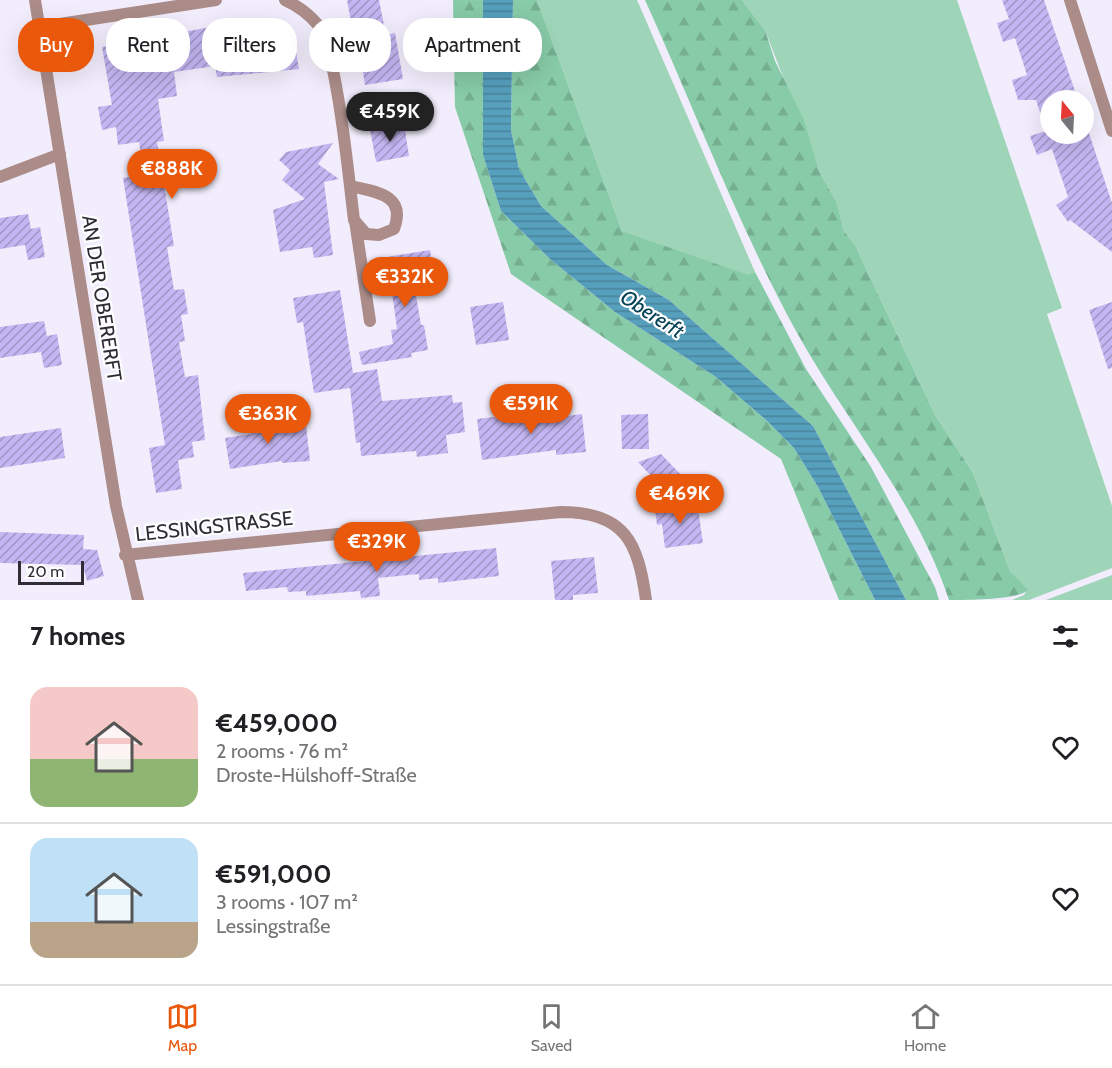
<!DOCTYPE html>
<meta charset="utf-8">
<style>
:root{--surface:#fff;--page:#f2f2f2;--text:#202124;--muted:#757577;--line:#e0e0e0;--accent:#ea580c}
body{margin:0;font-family:Cabin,sans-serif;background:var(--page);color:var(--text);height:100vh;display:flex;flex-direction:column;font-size:22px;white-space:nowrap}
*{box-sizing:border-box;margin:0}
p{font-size:20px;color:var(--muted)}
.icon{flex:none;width:33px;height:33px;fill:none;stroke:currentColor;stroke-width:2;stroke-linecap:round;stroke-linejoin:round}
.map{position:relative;height:600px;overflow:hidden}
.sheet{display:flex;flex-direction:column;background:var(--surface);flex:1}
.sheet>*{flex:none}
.guide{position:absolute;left:18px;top:18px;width:600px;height:54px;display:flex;gap:12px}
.needle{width:39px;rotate:342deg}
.buttons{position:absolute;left:1040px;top:90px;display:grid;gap:12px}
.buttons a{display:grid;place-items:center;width:54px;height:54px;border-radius:50%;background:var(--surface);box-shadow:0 6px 24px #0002;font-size:30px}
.scale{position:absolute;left:18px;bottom:15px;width:66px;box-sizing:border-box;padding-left:6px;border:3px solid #2f2c35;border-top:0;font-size:16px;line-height:21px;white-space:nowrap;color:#2f2c35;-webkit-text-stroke:4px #fefefe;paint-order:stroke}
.price{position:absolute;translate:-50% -51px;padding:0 14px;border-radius:21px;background:var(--accent);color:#fff;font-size:20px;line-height:39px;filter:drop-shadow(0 2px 3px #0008)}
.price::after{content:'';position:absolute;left:50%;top:36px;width:18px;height:14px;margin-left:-9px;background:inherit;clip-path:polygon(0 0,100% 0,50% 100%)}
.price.selected{background:#222;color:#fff}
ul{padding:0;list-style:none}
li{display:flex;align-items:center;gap:18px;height:150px;padding:0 30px}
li+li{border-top:2px solid var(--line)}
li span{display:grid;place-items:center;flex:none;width:168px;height:120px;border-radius:18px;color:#555}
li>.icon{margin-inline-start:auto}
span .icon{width:72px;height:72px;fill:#fffc;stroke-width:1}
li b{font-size:26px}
h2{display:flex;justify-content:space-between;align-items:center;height:72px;padding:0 30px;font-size:26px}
.tag{padding:0 21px;border-radius:24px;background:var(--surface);box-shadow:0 6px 24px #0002;font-size:21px;line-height:54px}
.tag.selected{background:var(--accent);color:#fff}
.menu{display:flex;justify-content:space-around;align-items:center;height:84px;border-top:2px solid var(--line);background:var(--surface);font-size:16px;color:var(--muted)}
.menu a{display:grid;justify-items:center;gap:3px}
.menu .selected{color:var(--accent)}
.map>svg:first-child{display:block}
.grass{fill:#9ed4b7}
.forest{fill:url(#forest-firs)}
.water{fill:url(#water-rules)}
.building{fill:url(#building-hatch)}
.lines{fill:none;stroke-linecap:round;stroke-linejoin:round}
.street{stroke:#ab8c88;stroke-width:12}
.labels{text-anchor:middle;stroke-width:4.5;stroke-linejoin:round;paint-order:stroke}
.street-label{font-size:20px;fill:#2f2c35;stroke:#fefefe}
.water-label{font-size:21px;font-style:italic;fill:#004156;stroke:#fefefe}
</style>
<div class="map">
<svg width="1112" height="600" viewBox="0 0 1112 600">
<defs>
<pattern id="forest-firs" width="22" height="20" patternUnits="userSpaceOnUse" patternTransform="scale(1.5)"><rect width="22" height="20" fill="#87cba8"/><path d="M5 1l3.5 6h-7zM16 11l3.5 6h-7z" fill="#75ae91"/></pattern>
<pattern id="water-rules" width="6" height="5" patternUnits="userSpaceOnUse" patternTransform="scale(1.5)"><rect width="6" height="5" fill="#569fbd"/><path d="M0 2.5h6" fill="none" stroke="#48829a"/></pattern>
<pattern id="building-hatch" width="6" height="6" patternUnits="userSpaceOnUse" patternTransform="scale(1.5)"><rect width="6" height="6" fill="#c4b6f2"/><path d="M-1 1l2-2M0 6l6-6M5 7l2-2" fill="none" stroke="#a094c5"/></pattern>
</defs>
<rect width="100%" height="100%" fill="#f2edfc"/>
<!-- grass -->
<path class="grass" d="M537,0H637L755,272L748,276L622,231Z
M742,0H957L1062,308L1047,314L1112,506V568L1029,600H1012L1024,595L1027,590L1010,571L973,473L935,415L855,245L844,231L837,203L819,171L765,30Z
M1112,575V600H1046Z"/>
<!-- forest -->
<path class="forest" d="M453,0H483V155L501,211L550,259L615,312L716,377L765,419L794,448L818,487L875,600H839L781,459L511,274L455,107Z
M513,0H537L622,231L748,275L755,272L806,369L871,467L935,587L939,600H906L813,426L669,300L607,265L541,206L519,169L511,130Z
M645,0H742L765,30L775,61L803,118L819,171L837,203L844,231L855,245L935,415L973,473L1010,571L1028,590C1018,600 967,600 949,600C916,500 846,422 796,331C738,225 695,110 645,0Z"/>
<!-- water -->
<path class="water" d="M483,0H513L511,130L519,169L541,206L607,265L669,300L813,426L906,600H875L818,487L794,448L765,419L716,377L615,312L550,259L501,211L483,155Z"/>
<!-- building -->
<path class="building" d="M347,0H379L386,35L395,33L403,79L365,85L362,66H359Z
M1002,0H1044L1078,100H1050V134H1083V115L1112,203V252L1070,220L1068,222L1056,205L1068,197L1052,149L1037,155L1030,136L1046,131L1036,100H1018L1012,80L1027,75L1015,38L1003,42L997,23L1009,19Z
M249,20L251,35L292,29L299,69L217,77L215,66L174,72L177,96L158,99L164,141L157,142L174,246L167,247L174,290L184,289L188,314L181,315L185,341L179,342L185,377L198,375L205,440L192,442L194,457L178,460L182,489L156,493L149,448L165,445L123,178L144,175L139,142L118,145L116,127L102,130L98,107L112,105L102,47Z
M404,124L409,156L376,162L370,129Z
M333,143L318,164L339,179L324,182L333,255L314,258L312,247L280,252L273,210L305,199L282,180L290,170L279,160L286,152Z
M28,214L31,229L40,227L45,257L28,260L25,245L0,249V218Z
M430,250L435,281L414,284L421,325H424L428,350L411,353L412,357L362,365L359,352L393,344L391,330L397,329L387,257Z
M340,290L353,373L377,369L382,401L452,395L453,403L462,402L465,432L446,435L448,453L417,457L416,451L361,456L360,442L356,443L350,388L314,393L303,322L297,323L293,298Z
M503,302L509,340L476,345L470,307Z
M1112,302V368L1108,369L1089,310Z
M44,321L47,336L57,334L62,365L44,368L41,352L0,358V327Z
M551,410L552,418L582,414L586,452L556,455V450L482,460L477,419Z
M648,414L649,449H622L621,415Z
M280,418L281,427L306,425L310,461L282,463V461L230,469L225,438L251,434L249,421Z
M61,428L65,458L0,468V437Z
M661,454L686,480L669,495L638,462Z
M697,502L703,543L665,548L662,524L657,525L655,508Z
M0,532L84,535L83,549L97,550L104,576L87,581L83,565L0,563Z
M496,548L499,576L438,583V578L419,580V574L378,578L380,596L361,598L360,591L306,596V591L288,592L287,587L246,591L243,573Z
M594,557L598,593L573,595V600H555L551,561Z"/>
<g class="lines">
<!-- street -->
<path class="street" d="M35,0L116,506L138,600
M285,0C298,6 309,14 318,25C337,51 349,181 354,220L366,234L379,235L394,229C407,194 375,192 350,186
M1070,0L1112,131
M40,27L216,0
M0,177L60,154
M355,221L370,321
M125,555L561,512C625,512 638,542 646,600"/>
</g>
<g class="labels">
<!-- street labels -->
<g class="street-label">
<text transform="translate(102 298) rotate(81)" y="7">AN DER OBERERFT</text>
<text transform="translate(214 526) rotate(-6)" y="7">LESSINGSTRASSE</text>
</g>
<!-- water labels -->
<g class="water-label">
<text transform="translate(652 314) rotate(33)" y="7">Obererft</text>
</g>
</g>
</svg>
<div class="buttons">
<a><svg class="needle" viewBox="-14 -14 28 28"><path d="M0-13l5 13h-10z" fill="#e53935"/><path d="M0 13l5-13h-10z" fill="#757577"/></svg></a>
</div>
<div class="scale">20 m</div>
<b class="price selected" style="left:390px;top:143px">€459K</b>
<b class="price" style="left:172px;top:200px">€888K</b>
<b class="price" style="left:405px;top:308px">€332K</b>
<b class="price" style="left:531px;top:435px">€591K</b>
<b class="price" style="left:268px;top:445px">€363K</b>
<b class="price" style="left:680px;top:525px">€469K</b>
<b class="price" style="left:377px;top:573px">€329K</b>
<div class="guide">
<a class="tag selected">Buy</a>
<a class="tag">Rent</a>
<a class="tag">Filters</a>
<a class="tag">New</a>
<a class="tag">Apartment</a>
</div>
</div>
<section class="sheet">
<h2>7 homes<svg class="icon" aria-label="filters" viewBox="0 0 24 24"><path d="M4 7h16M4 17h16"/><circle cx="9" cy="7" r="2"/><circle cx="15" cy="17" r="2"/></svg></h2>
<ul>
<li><span style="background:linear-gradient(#f6c9c9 60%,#8fb573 0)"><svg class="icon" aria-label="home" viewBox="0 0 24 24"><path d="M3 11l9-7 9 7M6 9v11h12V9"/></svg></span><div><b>€459,000</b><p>2 rooms · 76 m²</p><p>Droste-Hülshoff-Straße</p></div><svg class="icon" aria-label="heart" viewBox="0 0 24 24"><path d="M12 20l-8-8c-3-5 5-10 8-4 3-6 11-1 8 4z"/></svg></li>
<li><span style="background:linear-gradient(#bfe0f5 70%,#b9a48a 0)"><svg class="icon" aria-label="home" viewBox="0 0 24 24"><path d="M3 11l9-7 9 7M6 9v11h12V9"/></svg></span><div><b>€591,000</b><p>3 rooms · 107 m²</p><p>Lessingstraße</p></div><svg class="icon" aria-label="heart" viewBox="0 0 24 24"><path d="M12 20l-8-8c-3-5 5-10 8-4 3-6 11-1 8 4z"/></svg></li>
</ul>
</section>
<nav class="menu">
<a class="selected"><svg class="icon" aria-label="map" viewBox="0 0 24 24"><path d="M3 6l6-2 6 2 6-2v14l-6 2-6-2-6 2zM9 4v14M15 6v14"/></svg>Map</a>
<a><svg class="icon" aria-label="saved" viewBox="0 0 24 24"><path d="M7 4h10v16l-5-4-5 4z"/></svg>Saved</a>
<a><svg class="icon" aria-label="home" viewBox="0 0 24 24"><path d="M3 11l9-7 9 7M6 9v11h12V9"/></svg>Home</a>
</nav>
